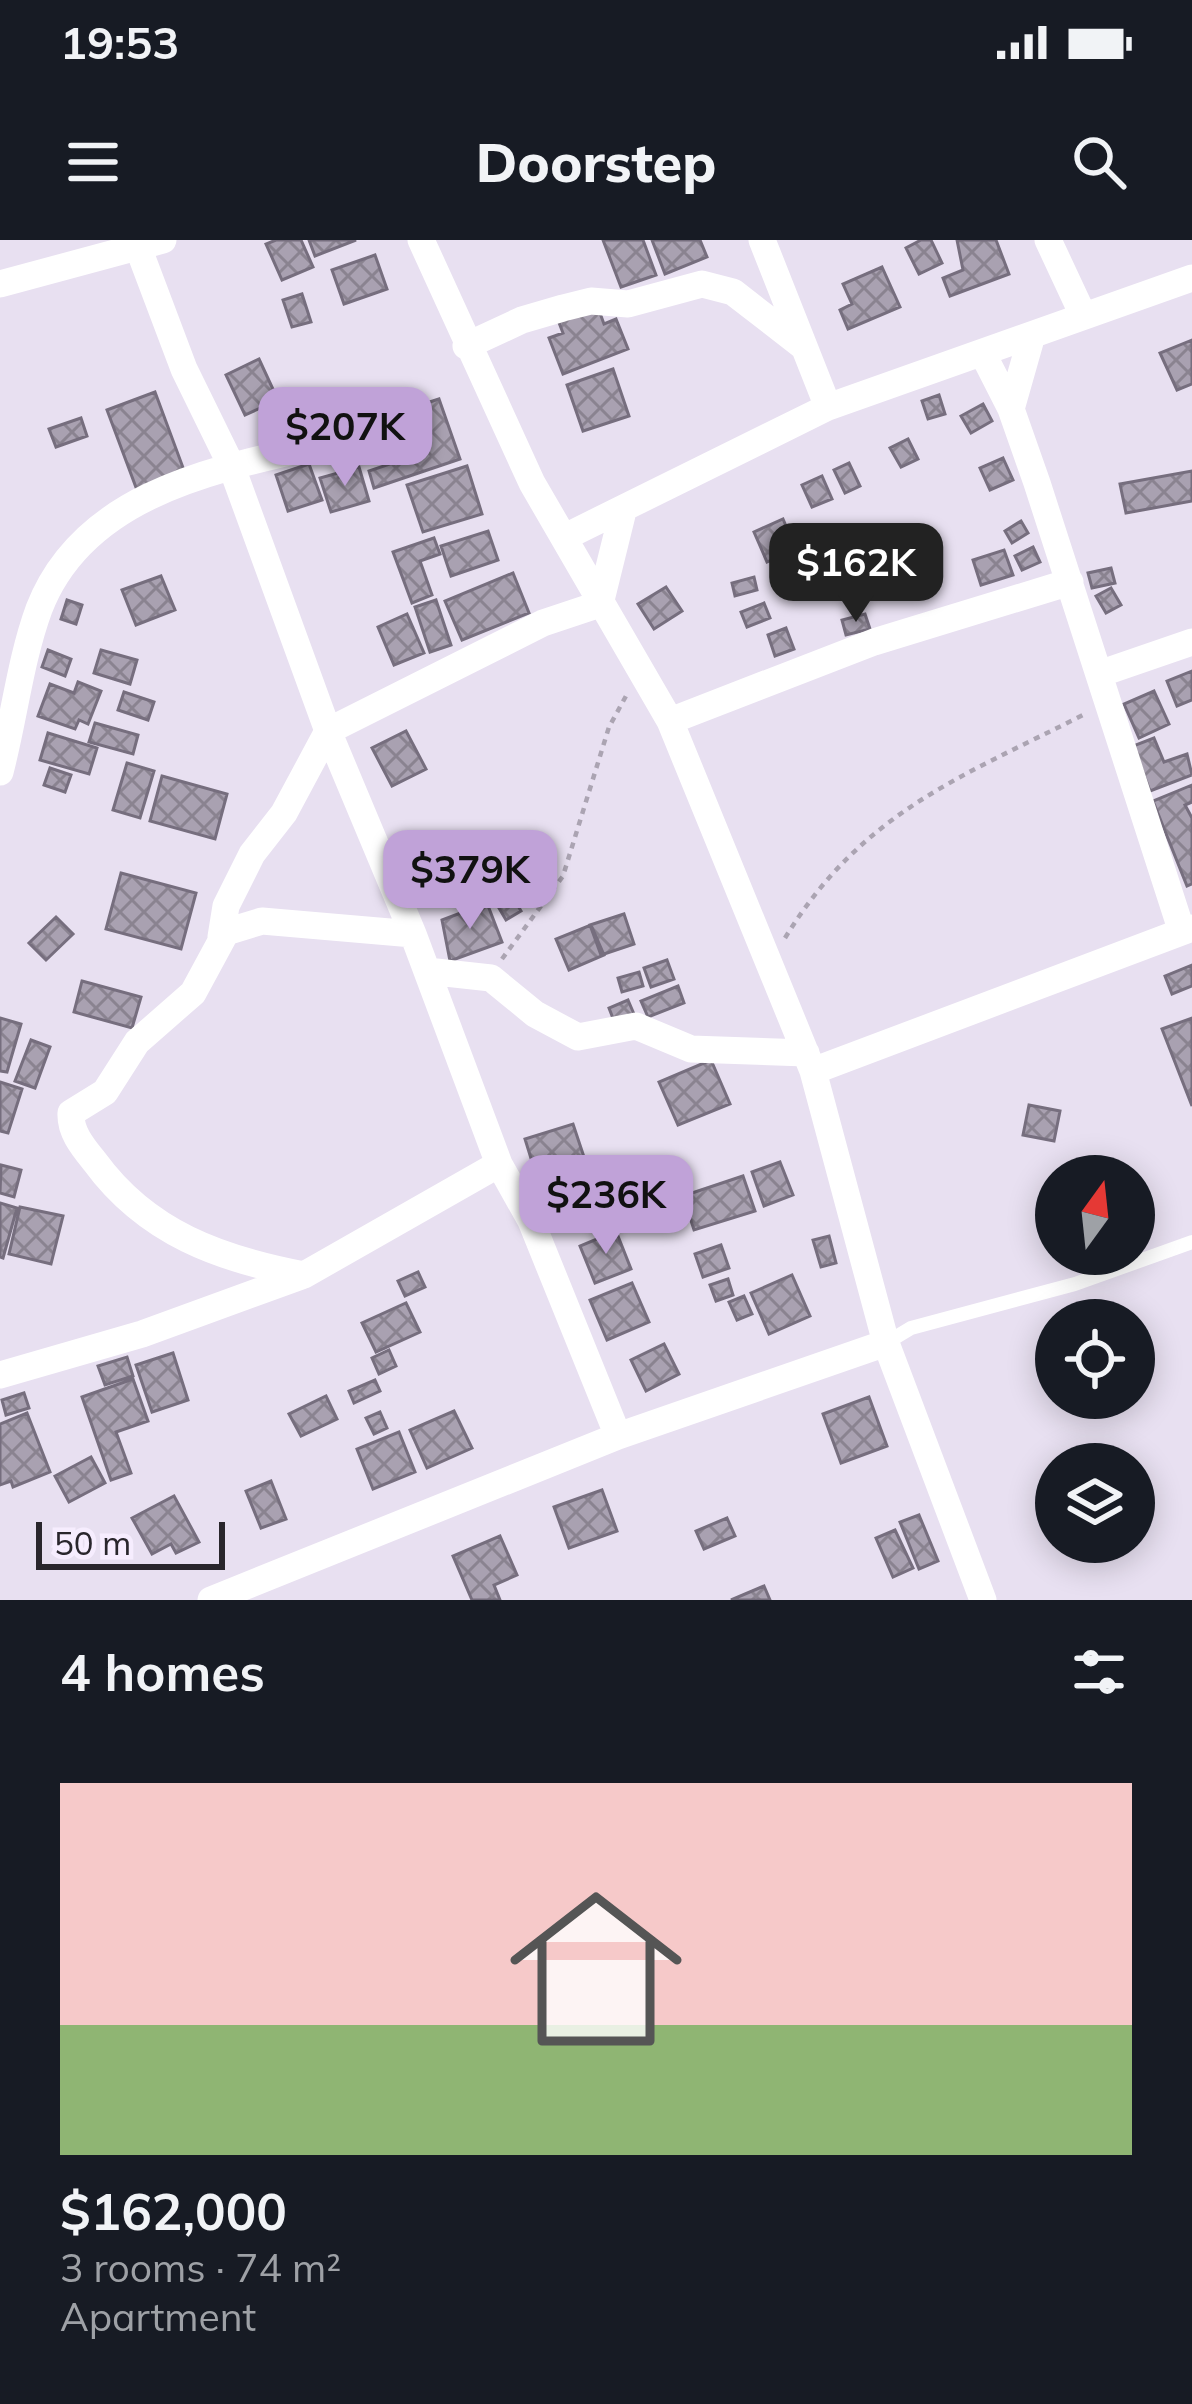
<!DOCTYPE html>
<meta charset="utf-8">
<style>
:root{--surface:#171b24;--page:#20242c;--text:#f1f3f6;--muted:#9ea1a6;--line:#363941;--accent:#c0a2d8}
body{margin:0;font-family:Mulish,sans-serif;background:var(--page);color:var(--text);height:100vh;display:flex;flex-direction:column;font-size:45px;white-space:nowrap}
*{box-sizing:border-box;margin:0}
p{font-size:39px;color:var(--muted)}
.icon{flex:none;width:66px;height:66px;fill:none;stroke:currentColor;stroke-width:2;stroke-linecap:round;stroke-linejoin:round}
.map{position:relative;height:1360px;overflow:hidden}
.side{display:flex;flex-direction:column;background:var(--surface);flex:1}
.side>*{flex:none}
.needle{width:78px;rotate:15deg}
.controls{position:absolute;left:1035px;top:915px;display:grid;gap:24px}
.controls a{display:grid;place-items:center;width:120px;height:120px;border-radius:50%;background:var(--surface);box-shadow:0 6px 30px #0003;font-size:60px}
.scale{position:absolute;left:36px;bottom:30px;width:189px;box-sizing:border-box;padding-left:12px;border:6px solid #29262c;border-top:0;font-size:33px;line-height:42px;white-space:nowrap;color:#29262c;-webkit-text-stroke:9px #f6edfe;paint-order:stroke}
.price{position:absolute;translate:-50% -102px;padding:0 27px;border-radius:24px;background:var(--accent);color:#111;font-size:39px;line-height:78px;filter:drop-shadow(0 3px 6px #0008)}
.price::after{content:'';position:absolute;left:50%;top:72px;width:36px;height:27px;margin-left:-18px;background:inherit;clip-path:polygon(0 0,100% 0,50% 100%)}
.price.on{background:#222;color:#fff}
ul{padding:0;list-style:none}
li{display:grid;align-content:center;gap:24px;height:636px;padding:0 60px}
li+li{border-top:3px solid var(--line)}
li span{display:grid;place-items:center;height:372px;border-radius:0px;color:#555}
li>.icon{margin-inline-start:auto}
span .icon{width:216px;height:216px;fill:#fffc;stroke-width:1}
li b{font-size:51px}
h2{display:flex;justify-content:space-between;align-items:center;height:144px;padding:0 60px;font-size:51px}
.status{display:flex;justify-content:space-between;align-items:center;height:84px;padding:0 60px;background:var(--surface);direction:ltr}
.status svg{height:33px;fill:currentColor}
header{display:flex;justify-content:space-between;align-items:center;height:156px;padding:0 60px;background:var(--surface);font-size:54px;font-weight:800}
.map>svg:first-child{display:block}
.building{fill:url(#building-cross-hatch);stroke:#766e7e;stroke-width:3}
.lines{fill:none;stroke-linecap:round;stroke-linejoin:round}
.path{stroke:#aba4b2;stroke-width:4.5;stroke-dasharray:6 6;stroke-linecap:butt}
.lane{stroke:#fff;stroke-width:14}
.street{stroke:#fff;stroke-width:27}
</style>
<div class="status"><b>19:53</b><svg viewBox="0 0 49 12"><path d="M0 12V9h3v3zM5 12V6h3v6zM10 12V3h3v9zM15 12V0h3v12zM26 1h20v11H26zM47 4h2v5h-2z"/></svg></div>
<header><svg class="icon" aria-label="menu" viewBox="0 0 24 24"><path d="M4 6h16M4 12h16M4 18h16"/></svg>Doorstep<svg class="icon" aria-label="search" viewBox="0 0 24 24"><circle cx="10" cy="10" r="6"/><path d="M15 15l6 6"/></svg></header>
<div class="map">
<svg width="1192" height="1360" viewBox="0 0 1192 1360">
<defs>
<pattern id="building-cross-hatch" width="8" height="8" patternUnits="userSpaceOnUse" patternTransform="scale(3)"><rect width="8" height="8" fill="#a9a1b1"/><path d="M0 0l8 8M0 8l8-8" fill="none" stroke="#8a8390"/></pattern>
</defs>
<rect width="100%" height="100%" fill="#e8e0f1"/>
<!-- building -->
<path class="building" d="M276,0H301L313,27L282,40L266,4Z
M309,0H356L315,16Z
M603,0H643L656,35L621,47Z
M652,0H700L707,17L665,34Z
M921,0H931L942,23L919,34L906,8Z
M957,0H996L1009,34L950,56L943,38L963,30Z
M375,15L387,49L344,64L332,30Z
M882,27L900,67L848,89L840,70L852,64L843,44Z
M302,54L311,82L292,87L283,60Z
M597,65L604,84L616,79L628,109L563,134L549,98L563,93L558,80Z
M1192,100V144L1177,150L1160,113Z
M259,119L278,160L245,175L226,135Z
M613,129L629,176L583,191L567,145Z
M155,152L185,233L137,250L107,170Z
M939,155L945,174L928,179L922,161Z
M439,159L460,219L374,248L369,231L390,224L369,184L389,177L392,184L399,181L396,173Z
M983,164L992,181L971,193L961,176Z
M81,178L87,196L56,207L49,189Z
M908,199L918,219L901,227L890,208Z
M1003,218L1013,240L990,250L980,228Z
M849,223L860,246L845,253L834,230Z
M309,224L322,260L288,271L276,235Z
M467,226L482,274L423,292L407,245Z
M359,227L369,261L331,272L320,238Z
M1192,231V261L1126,273L1120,244Z
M822,236L832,259L812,267L802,245Z
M783,279L796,309L767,322L754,292Z
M1021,281L1028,293L1012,303L1005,291Z
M837,289L843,307L817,315L812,298Z
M488,291L498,320L451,336L441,306Z
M434,298L440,314L420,321L432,355L412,363L393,312Z
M1033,307L1040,322L1022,330L1015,316Z
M1004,310L1013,335L981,345L973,320Z
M1111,328L1115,343L1092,348L1088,333Z
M513,333L529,373L462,400L445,361Z
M161,336L175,370L136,385L122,350Z
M754,337L757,350L735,356L732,343Z
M666,347L682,371L654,389L638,364Z
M1111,348L1121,365L1106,373L1096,356Z
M67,360L82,365L76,384L61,379Z
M436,360L451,405L430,412L415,367Z
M764,363L770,378L747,387L741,372Z
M407,374L424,413L394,425L378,387Z
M865,374L870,389L846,395L842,380Z
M786,388L794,409L775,416L768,395Z
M48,410L71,419L65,436L42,427Z
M101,410L137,420L130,444L94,433Z
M1192,431V460L1177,466L1167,441Z
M78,442L101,451L88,484L79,480L75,489L38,476L50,444L74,453Z
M1154,451L1169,484L1139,498L1124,464Z
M124,452L154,462L148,480L118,470Z
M95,483L138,495L133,514L89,502Z
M406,491L426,529L392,546L372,508Z
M48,493L97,508L89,534L40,520Z
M1154,498L1164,522L1187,514L1192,535L1150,551L1133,506Z
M127,523L154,531L140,578L113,570Z
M50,528L71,535L65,552L44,545Z
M162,536L227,554L215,599L150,581Z
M1192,545V562L1185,565L1192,578V644L1187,646L1153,561Z
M121,633L196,653L181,709L106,689Z
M511,654L521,671L506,680L496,663Z
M487,663L502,702L450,721L442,680Z
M624,674L634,704L601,715L590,685Z
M56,677L73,694L46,720L29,703Z
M591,685L604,715L569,730L556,699Z
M667,720L674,739L651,747L644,728Z
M1192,725V746L1172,754L1165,736Z
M639,732L643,746L622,752L618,738Z
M82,741L141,757L132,788L74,772Z
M678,746L684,763L648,777L641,761Z
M628,760L634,774L614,781L609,768Z
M0,778L21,784L7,832L0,831Z
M1192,778V866L1162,789Z
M31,800L50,807L35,848L15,841Z
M711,820L730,864L678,885L659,842Z
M0,842L22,849L8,893L0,891Z
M1029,865L1060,871L1054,901L1023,895Z
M573,884L586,923L537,938L525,899Z
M780,922L793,955L764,966L752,932Z
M1,925L21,930L14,957L0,953Z
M743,936L755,971L694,990L683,956Z
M635,938L638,964L610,967L607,941Z
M0,963L17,968L3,1018L0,1017Z
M20,967L63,976L51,1024L9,1014Z
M616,991L631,1029L595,1043L580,1006Z
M829,996L836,1023L821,1027L813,1000Z
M721,1005L729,1028L703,1037L695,1014Z
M418,1032L425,1047L405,1056L398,1041Z
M792,1035L810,1076L769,1094L751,1053Z
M728,1039L733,1055L716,1061L710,1045Z
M632,1043L649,1082L607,1100L590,1060Z
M744,1056L752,1074L737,1080L729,1062Z
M406,1063L420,1092L376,1112L362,1083Z
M664,1104L679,1134L646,1151L631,1120Z
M389,1110L396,1126L379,1134L372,1118Z
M173,1113L188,1160L152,1172L136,1125Z
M127,1117L133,1136L105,1145L98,1126Z
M133,1139L148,1181L116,1192L131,1233L111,1240L82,1157Z
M375,1140L380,1151L354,1163L349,1151Z
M24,1153L29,1168L6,1175L2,1160Z
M326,1156L337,1179L301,1196L289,1174Z
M869,1157L887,1206L841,1223L823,1174Z
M454,1171L472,1208L427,1228L410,1190Z
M380,1172L387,1188L374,1194L366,1178Z
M27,1173L50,1232L13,1247L11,1241L0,1245V1184Z
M399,1192L415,1232L373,1249L357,1209Z
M91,1217L105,1243L69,1262L55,1236Z
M271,1241L286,1279L261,1288L246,1251Z
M602,1250L617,1291L569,1308L554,1267Z
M174,1256L199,1302L176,1313L171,1304L152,1314L132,1278Z
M919,1275L938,1321L919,1329L900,1282Z
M727,1278L735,1296L704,1309L696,1291Z
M895,1290L913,1328L893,1337L876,1298Z
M500,1296L517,1335L494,1345L500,1360H472L453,1316Z
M764,1346L770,1360H731Z"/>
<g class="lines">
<!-- path -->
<path class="path" d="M785,698C862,572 961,537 1087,473
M502,719L563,636L609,487L626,456"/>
<!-- lane -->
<path class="lane" d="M886,1103L911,1088L1075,1044L1192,1002"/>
<!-- street -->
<path class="street" d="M421,0L532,243L670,481L813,831L886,1103L983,1360
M762,0L828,167
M1048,0L1083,75
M138,7L184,129L231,225L328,491L413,694L499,924L531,981L618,1196
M0,44L163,0
M466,106L522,80L563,68L591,61L628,64L702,44L733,52L804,107
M983,114L1011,169L1037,243L1182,692
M1011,169L1032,95
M565,297L828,167L1192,38
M1099,434L1192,402
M670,481L874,402L1070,342
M0,532C14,479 20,421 39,369C87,244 237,226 350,198
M221,697L226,666L252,614L284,573L328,491L543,383L600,364L623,271
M427,731L491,738L535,774L578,797L636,786L691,809L806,813
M813,831L1192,688
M304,1035C220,1019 147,993 95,922C83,907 70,892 71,873L105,852L137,802L193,753L226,692L262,681L413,694
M0,1135L142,1094L304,1035L499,924
M211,1360L618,1196L886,1103"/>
</g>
</svg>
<div class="controls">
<a><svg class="needle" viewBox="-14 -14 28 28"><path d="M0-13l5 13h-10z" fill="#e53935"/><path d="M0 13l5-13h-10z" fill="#9ea1a6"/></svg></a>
<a><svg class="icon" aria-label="locate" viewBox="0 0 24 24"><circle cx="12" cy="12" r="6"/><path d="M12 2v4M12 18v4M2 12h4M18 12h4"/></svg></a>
<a><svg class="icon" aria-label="layers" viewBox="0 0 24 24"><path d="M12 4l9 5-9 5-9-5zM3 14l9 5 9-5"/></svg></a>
</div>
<div class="scale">50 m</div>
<b class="price" style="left:345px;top:249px">$207K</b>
<b class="price on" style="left:856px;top:385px">$162K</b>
<b class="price" style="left:470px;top:692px">$379K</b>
<b class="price" style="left:606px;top:1017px">$236K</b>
</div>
<section class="side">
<h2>4 homes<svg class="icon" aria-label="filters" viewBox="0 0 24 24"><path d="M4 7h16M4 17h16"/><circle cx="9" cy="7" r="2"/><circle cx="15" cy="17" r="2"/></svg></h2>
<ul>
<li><span style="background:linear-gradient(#f6c9c9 65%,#8fb573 0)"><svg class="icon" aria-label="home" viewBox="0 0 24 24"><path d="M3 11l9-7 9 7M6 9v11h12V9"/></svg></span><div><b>$162,000</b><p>3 rooms · 74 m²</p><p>Apartment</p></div></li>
</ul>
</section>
